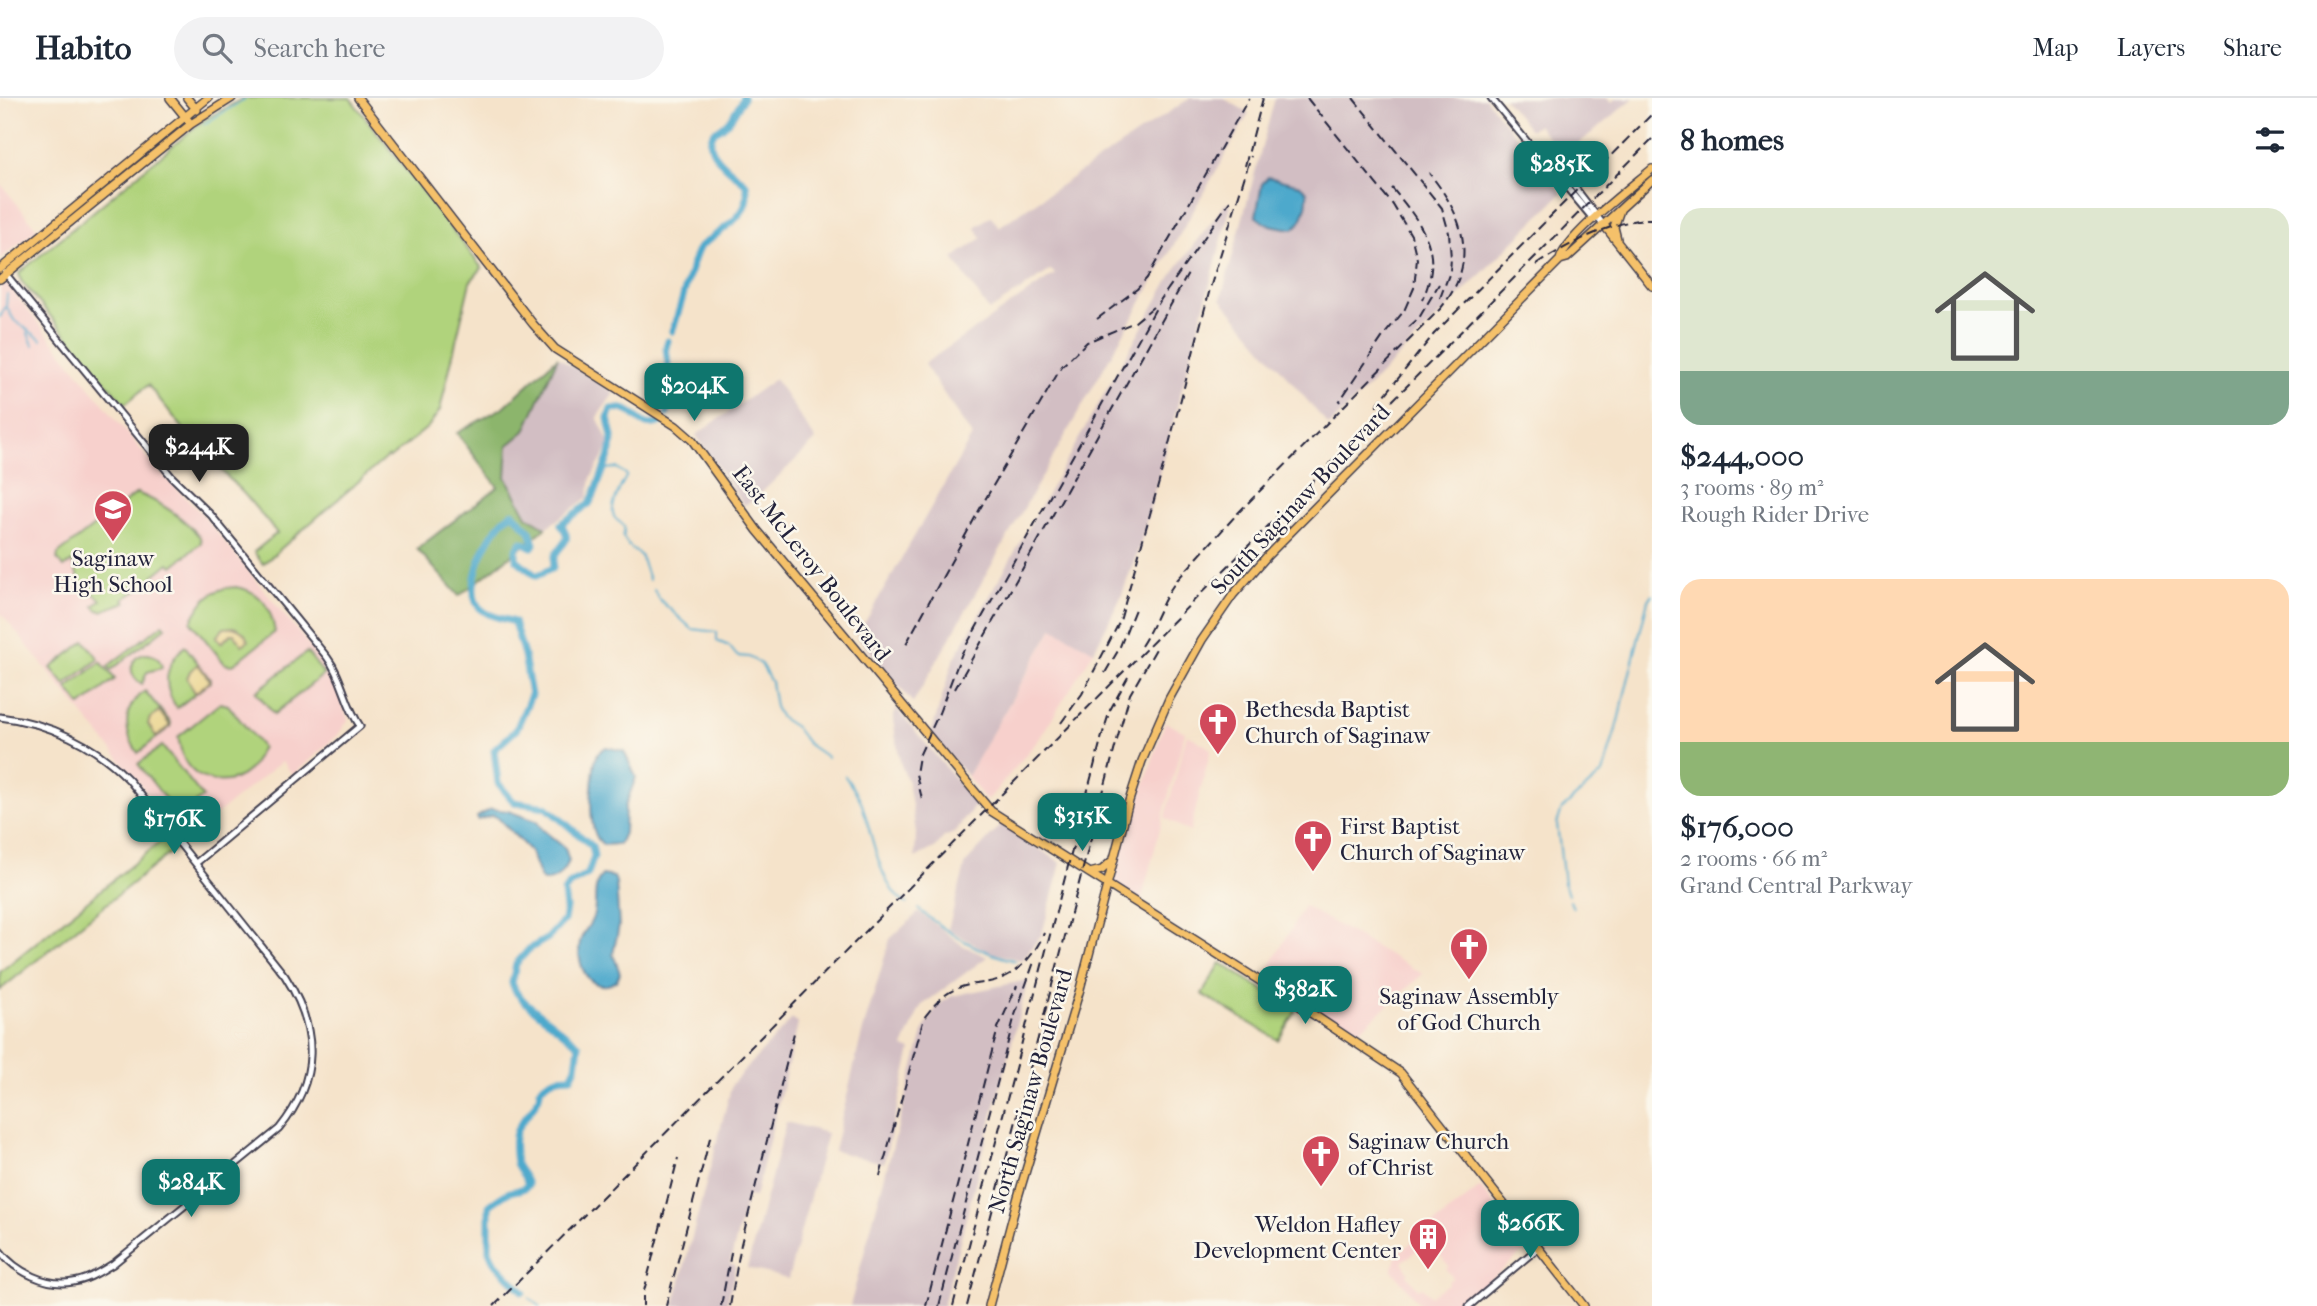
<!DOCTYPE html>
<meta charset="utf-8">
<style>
:root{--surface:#fff;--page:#f2f2f3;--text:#1f2937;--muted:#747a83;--line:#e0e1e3;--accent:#0f766e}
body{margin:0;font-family:"IM FELL French Canon",serif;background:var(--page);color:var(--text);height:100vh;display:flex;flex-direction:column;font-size:26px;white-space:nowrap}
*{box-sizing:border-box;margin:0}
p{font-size:23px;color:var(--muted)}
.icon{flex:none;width:38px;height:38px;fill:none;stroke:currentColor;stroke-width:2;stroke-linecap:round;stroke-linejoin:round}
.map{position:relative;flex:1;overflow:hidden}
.panel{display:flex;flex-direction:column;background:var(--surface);width:665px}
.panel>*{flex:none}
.price{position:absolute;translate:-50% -60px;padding:0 16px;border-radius:14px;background:var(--accent);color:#fff;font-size:23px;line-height:46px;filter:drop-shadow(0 2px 4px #0008)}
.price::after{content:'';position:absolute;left:50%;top:42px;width:21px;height:16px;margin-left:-10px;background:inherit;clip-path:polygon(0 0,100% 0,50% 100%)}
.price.on{background:#222;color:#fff}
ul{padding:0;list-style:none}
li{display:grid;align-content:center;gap:14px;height:371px;padding:0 28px}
li span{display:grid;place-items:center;height:217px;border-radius:21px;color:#555}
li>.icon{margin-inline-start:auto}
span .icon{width:126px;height:126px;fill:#fffc;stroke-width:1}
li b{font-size:30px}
h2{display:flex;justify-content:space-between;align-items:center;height:84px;padding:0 28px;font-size:30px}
header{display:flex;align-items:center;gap:42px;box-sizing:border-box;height:98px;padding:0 35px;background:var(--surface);border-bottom:2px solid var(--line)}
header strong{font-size:33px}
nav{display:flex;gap:38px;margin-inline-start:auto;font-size:24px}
.search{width:490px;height:63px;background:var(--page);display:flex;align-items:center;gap:18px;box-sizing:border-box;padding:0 24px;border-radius:38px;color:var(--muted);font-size:26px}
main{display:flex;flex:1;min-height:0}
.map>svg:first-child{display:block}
.built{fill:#f7d0cc;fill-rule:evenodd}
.industrial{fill:#d2bec3}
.green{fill:#b0d37c;stroke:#697a5c;stroke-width:2}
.forest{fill:#8cb56c;stroke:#576c54;stroke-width:2}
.sand{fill:#eeda9e;stroke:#887e6c;stroke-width:2}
.water{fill:#4ea9cc;stroke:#386684;stroke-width:2}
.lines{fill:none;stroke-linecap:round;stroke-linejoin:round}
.stream{stroke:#4ea9cc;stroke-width:2}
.river{stroke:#4ea9cc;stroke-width:7}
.minor-casing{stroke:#423f50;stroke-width:9}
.major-casing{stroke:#423f50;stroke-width:10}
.minor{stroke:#fff;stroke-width:5}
.major{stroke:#f5c16b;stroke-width:7}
.rail{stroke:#22223b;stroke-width:2;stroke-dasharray:10 5;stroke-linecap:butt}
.labels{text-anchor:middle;stroke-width:5;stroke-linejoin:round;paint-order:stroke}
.street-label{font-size:23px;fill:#22223b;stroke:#fbf7ec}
.poi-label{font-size:23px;fill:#22223b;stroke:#fbf7ec;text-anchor:start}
</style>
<header>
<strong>Habito</strong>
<div class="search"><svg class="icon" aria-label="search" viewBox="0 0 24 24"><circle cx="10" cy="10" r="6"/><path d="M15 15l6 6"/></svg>Search here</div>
<nav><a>Map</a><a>Layers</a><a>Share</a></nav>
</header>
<main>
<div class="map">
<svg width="1652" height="1208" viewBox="0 0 1652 1208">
<rect width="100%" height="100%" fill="#fbf7ec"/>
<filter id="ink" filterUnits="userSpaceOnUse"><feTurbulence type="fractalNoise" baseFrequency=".0143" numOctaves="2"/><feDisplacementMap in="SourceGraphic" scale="14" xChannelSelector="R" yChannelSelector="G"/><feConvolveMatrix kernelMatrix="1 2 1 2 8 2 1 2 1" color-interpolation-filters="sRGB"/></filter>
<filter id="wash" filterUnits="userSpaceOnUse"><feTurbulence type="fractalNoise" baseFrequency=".00686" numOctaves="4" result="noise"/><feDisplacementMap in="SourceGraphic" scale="28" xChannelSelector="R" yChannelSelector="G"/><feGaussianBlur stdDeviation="1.57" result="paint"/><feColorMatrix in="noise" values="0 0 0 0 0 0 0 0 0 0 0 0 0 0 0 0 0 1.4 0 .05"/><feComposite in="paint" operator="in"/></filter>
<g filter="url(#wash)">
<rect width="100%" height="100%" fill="#f5e3ca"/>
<!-- built -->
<path class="built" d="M1,86L37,131L0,161V87Z
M6,185L153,367L202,416L328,571L348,622L338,637L293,677L282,663L185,742L0,514V189Z
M1054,529L1094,553L1039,641L987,703L967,678Z
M1165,624L1185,634L1141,804L1112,786Z
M1187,636L1211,651L1190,734L1165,720Z
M1304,808L1423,876L1354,937L1264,879Z
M1480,1089L1529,1149L1459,1208H1421L1392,1172L1397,1156ZM1425,1146L1430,1153L1434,1150L1449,1168L1446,1171L1453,1180L1448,1183L1449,1185L1430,1198L1422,1189L1418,1191L1407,1177L1409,1174L1402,1164Z"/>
<!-- industrial -->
<path class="industrial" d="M1190,0H1223L1249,15L913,605L857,538L972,338L924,266L1055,176L1051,172L989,213L953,160L982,140L975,129L991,118L999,129Z
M1275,0H1485L1562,95L1329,328L1221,201Z
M1504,0H1607L1611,5L1616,0H1634L1577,47L1559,53L1538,27L1530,32Z
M1226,105L1231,107L1140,447L1121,499L1094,553L1053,530L967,678L931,636L953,563L1171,178Z
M558,259L614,295L597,319L610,347L591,380L588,399L546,430L527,418L506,379L508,347L525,333Z
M775,281L816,342L755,401L744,407L696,337Z
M896,610L976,706L954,735L944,739L936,749L915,760L916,734L911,701L908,684L901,667L895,636L894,618Z
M1002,726L1061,765L1042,836L1022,862L989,854L948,831L966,765Z
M919,814L962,847L987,859L921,908L903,949L911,952L884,1065L834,1053L861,939L890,841Z
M1028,882L943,1208H850L924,931L938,907L952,898Z
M792,921L798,926L755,1099L747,1098L730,1165L735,1167L734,1177L726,1208H674L732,986Z
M786,1024L827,1035L788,1181L747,1170Z"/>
<!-- green -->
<path class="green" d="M244,0H350L482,170L470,184L440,312L428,329L390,360L388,358L263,466L254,454L277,435L245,397L195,345L148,287L125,306L119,300L21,183L19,175L205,21Z
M137,395C162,405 183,419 200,439L201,445L173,468L169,465L153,478L154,481L124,501L126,504L102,513L98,512L94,508L101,502C96,495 87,494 82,487C76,479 77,471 72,464L64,469L57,461L58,456Z
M236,489C262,493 271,510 275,534L233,567L225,566L191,524C201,503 211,490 236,489Z
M163,526L166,529L111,572L108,568Z
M85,543L99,561L65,587L51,570Z
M185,548L210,581V584L177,610C161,588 165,565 185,548Z
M307,554L324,576L274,616L256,594Z
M144,556C154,555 161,561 162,570L147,574L142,586C131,579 128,569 137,559Z
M101,564L115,581L81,608L67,590Z
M145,593L171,625L170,629L138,655C123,634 122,609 145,593Z
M220,605L228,607L262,649C258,656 255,666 249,672C230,690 200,686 186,665C181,657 180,647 178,639Z
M162,648L203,699L179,718L138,666Z
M166,739L176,750L0,892V874Z
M1221,865L1296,913L1278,942L1202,896Z"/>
<!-- forest -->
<path class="forest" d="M558,259L525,333L508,347L506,379L527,418L546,430L459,498L417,451L498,389L457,335L505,308Z"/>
<!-- sand -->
<path class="sand" d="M233,529C241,531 246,535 248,543L242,547L234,536H231L221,545L216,539L224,530Z
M198,566L209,581V584L195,595L187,580L190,573Z
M159,613L169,626V629L156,639L148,626L150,620Z"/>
<!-- water -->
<path class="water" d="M1268,79L1300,87L1307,93C1308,105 1304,124 1293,131C1280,129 1264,128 1256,118L1262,86Z
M606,649L624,653L636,679L625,709L624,735L619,746L603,747C585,733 592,685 595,663L598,655Z
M491,711L508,713L536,723L543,732L565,750L569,763C564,774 557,784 543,783L540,780L530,753L499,721L493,717L478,722L477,719Z
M602,777L614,779L616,784L619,828L613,856L620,875L617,882C611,887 605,889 597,886C582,881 577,858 580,844C582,835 590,828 593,819C598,804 591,791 602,777Z"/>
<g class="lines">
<!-- stream -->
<path class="stream" d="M204,26L247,0
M6,208L14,222L42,242
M0,219L6,208L7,196
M28,235L33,247
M604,371L617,370L627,377C622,386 611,405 613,415C614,427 629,421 623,439L629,448L641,458L649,482
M654,492L660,502L692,531L717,534V543L729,548L737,558L749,559L761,566L771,584L775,609L781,620L795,629L808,646L827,659
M845,678C849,685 856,693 860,701C871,728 879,792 907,806
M1568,797L1564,785L1557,726L1562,711L1603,675L1616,631L1648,502L1652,496
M1570,803L1573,810
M918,811C949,836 978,854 1016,863
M529,1200L540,1208"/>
<!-- river -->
<path class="river" d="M672,233C679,218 693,156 700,149C719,131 754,120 746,86C734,74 700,54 714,34C728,29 736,13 743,0
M667,316L672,301L666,249L668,243
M523,1194L494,1164L489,1153V1108C492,1105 507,1095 510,1094C518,1091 521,1094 528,1087C526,1079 521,1075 517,1068C515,1065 514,1044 515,1040C516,1023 541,1008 540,991C548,981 558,979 571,979L576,969L579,947L525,904L516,894L512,885L516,866L529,851L548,840L564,822L566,810L564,794L569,787L588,776L594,758L592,748L546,709L514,704L498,685L494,652L516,632L531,597L524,557L514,524C501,520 481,517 476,504C466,481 492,425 513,415L530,433L534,446L532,449L522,444L516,451V461L536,478L553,470C554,466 553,462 555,458C560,444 574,446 561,426L589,406L594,397L611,353L612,339L608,320L611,311C638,306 637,335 661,324"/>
</g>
</g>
<g filter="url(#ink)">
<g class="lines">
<defs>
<path id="minor" d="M1491,0L1529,46L1566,78L1603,126
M1557,72L1558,79L1594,122
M5,175L172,379L211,417L327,559C343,580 345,607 360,628L196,765
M0,619C49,625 95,646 129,682L285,878C319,931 320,981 279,1031L113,1166C101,1173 88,1182 73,1184C47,1189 16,1174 0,1153
M1469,1208L1538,1150"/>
<path id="major" d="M170,0L191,26
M187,0L197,12
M358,0L533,226L555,251L676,328L692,342L757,432L991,713L1317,919L1401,975L1584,1208
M1603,126L1652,188
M1617,141L1614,129L1620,112
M1560,162C1564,140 1632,88 1652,71
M0,171L208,0
M0,181L191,26L232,0
M1089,775L1102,772L1114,761
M989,1208L1018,1099L1080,891L1129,703L1142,663L1169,601L1202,542L1233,497L1268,457L1560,162L1567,160L1652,82"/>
</defs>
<!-- minor casing -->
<use href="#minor" class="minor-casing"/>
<!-- major casing -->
<use href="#major" class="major-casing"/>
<!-- minor -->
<use href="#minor" class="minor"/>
<!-- major -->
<use href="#major" class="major"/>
<!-- rail -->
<path class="rail" d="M1307,0L1393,107L1411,137L1417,161L1414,190L1404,213L1384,237L1339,304
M1353,0L1442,110L1449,135L1451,160L1450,174L1440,200
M1245,68L1263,0
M1392,90C1422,126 1445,154 1422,202
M1536,167C1564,148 1618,120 1652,121
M1097,221L1137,191L1147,180L1249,0
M1409,229L1419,220L1439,186
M1376,308L1434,236L1652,16
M906,546L982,407L1062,268L1087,244L1135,224L1153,209
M1141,548C1155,527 1162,500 1178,481L1237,416L1440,211C1480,164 1464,118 1429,75
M1105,575L1119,551L1135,511
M955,591L1188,176
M1061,625L1082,596L1120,523L1159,384L1211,187L1251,58
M922,701L916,676L919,658L939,615L962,555L1161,201L1230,103
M880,1078L924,920C933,908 943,896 956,891C967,886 978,886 989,884C1015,879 1034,859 1044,835
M494,1208L1652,41
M643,1208V1197L678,1060
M666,1208L711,1036
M721,1208L732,1150
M730,1208L741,1146L795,931
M926,1208L998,930L1017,888
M939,1208L1015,917L1034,864
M953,1208L1102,638L1110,612L1128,579
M967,1208L1117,642L1130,596L1157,549"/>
</g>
</g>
<!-- icons -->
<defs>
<symbol id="school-pin" viewBox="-11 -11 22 30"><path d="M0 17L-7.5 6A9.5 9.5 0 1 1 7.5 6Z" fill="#d1495b" stroke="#fbf7ec"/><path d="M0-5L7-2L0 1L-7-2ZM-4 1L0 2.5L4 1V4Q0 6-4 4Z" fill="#fff"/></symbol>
<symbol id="church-pin" viewBox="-11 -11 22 30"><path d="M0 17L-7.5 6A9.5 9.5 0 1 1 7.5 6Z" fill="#d1495b" stroke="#fbf7ec"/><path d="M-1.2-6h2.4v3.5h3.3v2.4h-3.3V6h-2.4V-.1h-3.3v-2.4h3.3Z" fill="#fff"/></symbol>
<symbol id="building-pin" viewBox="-11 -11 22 30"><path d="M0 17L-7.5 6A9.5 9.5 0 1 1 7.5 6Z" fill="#d1495b" stroke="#fbf7ec"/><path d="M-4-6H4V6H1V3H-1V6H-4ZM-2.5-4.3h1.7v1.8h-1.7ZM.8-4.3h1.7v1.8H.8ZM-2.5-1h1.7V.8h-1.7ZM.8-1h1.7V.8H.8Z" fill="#fff"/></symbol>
</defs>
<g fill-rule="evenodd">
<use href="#school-pin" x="91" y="389" width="44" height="60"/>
<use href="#church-pin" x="1196" y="602" width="44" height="60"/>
<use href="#church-pin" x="1291" y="719" width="44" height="60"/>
<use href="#church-pin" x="1447" y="827" width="44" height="60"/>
<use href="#church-pin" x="1299" y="1034" width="44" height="60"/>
<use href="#building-pin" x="1406" y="1117" width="44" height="60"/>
</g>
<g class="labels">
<!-- street labels -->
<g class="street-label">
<text transform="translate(1300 401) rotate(-47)" y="8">South Saginaw Boulevard</text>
<text transform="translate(812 465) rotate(52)" y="8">East McLeroy Boulevard</text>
<text transform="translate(1030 993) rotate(-74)" y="8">North Saginaw Boulevard</text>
</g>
<!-- poi labels -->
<g class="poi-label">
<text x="113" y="468" text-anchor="middle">Saginaw<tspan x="113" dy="26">High School</tspan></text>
<text x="1245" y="619">Bethesda Baptist<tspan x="1245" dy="26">Church of Saginaw</tspan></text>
<text x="1340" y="736">First Baptist<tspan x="1340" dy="26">Church of Saginaw</tspan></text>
<text x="1469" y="906" text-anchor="middle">Saginaw Assembly<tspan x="1469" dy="26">of God Church</tspan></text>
<text x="1348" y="1051">Saginaw Church<tspan x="1348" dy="26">of Christ</tspan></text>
<text x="1401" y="1134" text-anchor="end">Weldon Hafley<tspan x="1401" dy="26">Development Center</tspan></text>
</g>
</g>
</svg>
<b class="price" style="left:1561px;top:103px">$285K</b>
<b class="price" style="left:694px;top:325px">$204K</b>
<b class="price on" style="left:199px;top:386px">$244K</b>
<b class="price" style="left:1082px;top:755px">$315K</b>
<b class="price" style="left:174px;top:758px">$176K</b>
<b class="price" style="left:1305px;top:928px">$382K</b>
<b class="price" style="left:191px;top:1121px">$284K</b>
<b class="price" style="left:1530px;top:1162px">$266K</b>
</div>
<section class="panel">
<h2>8 homes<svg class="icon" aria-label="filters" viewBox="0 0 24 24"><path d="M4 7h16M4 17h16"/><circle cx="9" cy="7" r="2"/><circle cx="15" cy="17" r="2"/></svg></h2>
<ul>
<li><span style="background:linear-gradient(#dfe7d0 75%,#7fa58c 0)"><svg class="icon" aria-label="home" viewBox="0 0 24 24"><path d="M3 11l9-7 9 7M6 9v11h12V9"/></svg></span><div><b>$244,000</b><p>3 rooms · 89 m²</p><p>Rough Rider Drive</p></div></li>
<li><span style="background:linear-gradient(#ffd9b3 75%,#8fb573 0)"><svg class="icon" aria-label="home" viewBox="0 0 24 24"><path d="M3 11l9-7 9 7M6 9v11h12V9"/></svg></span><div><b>$176,000</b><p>2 rooms · 66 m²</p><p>Grand Central Parkway</p></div></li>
</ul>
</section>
</main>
